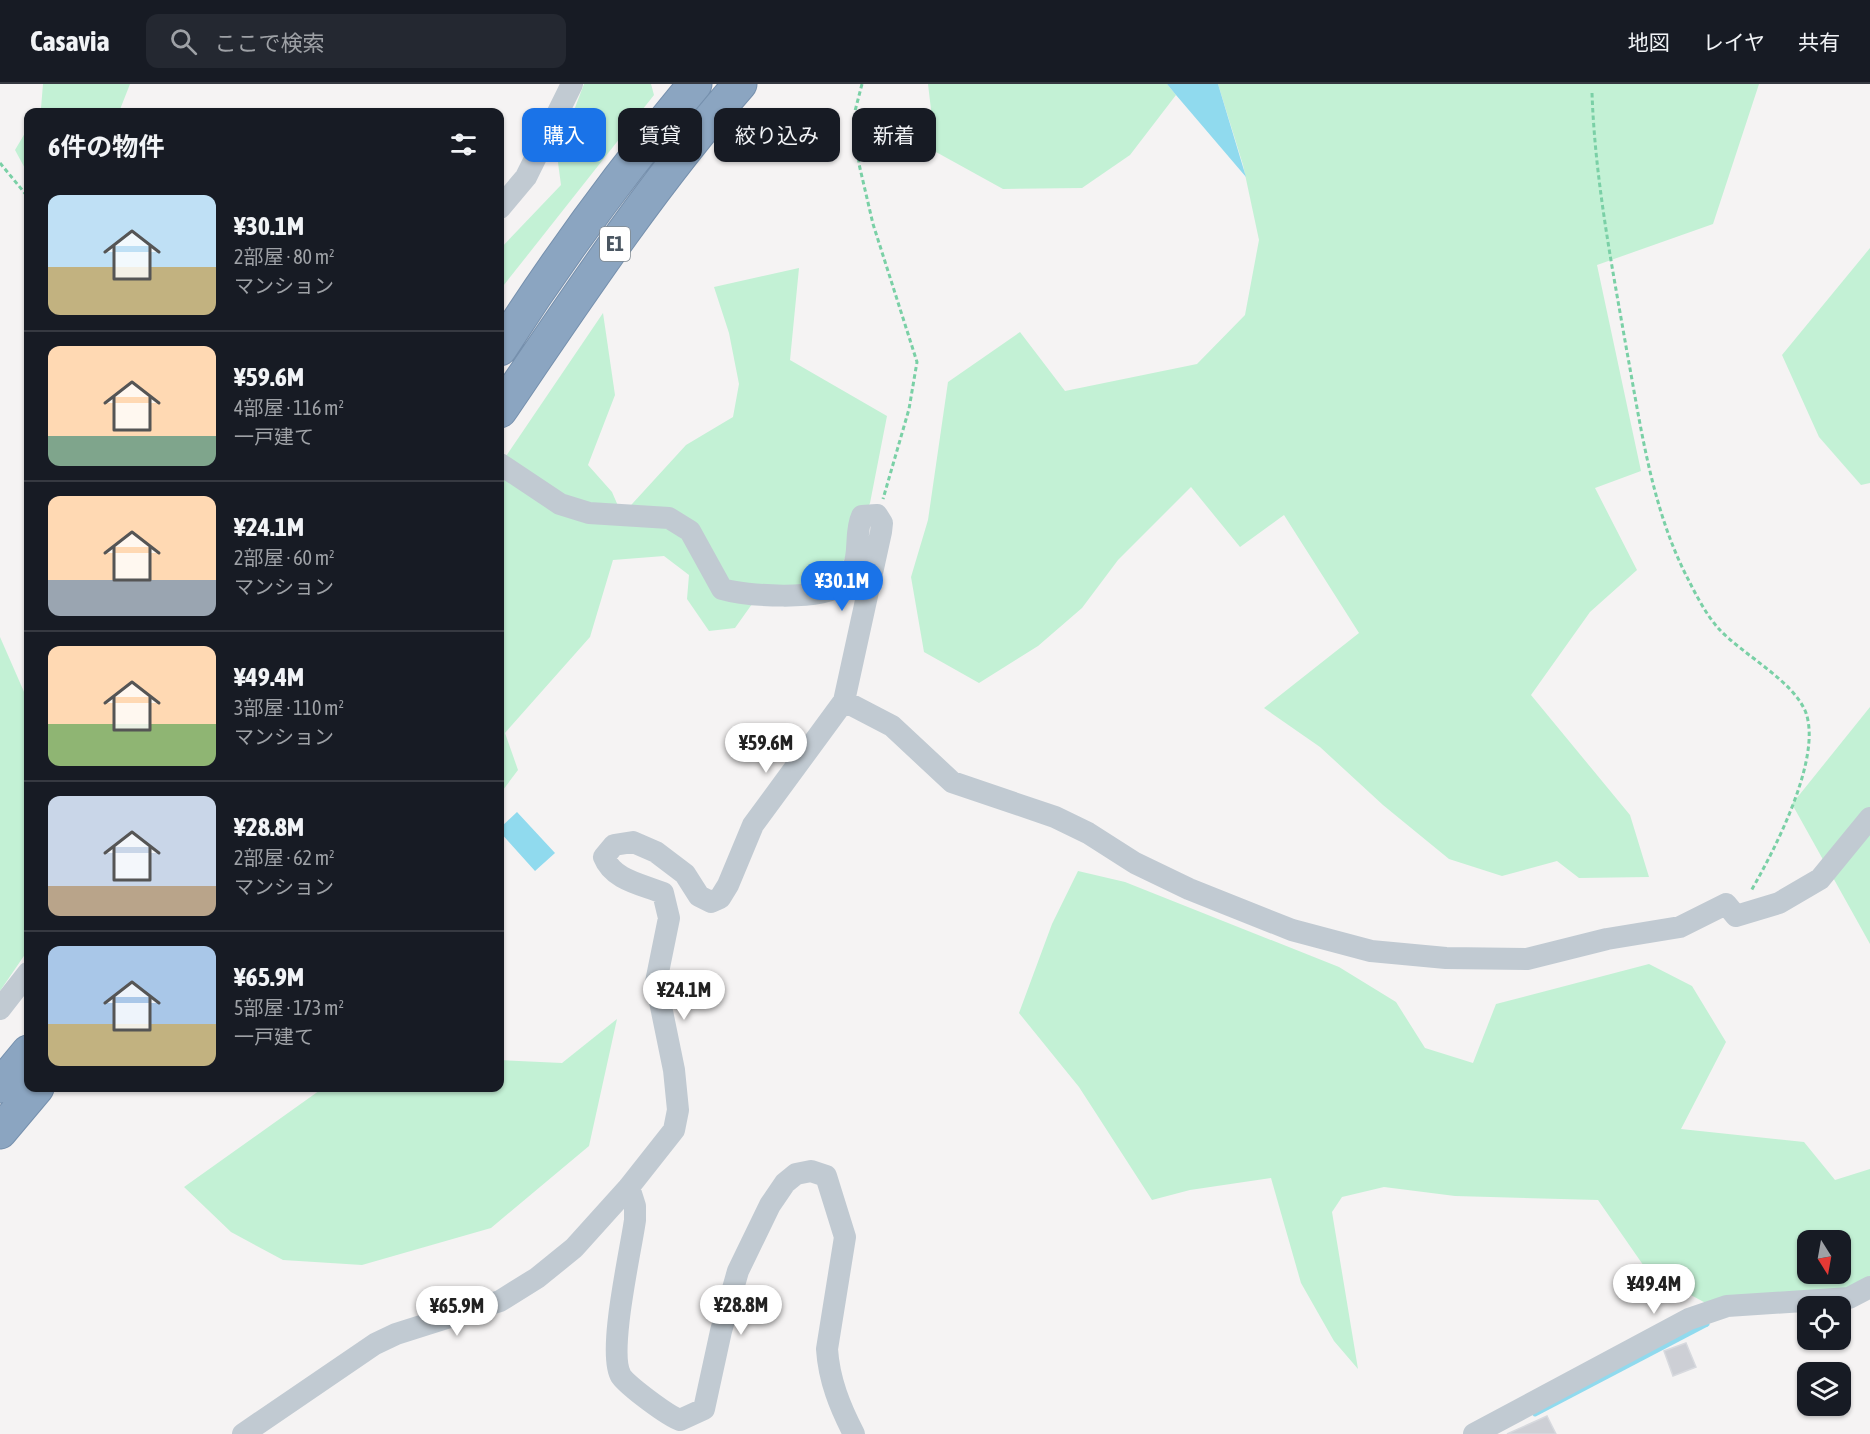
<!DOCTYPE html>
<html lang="ja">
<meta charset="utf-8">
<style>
:root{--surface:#171b24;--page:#242831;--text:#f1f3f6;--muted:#9ea1a6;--line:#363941;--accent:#1a73e8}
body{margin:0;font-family:"Asap Condensed","Noto Sans JP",sans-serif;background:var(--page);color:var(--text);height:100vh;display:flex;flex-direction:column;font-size:22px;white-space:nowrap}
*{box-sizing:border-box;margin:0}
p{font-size:20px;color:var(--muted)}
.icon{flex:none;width:33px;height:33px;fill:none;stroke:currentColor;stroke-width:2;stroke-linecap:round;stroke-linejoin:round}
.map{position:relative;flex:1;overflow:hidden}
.side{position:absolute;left:24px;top:24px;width:480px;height:984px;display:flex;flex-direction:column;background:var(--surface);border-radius:12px;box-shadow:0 2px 4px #0004}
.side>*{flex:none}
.top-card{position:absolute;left:522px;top:24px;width:570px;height:54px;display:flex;gap:12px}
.needle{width:39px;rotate:169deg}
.fabs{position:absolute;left:1797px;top:1146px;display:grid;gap:12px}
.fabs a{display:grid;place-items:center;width:54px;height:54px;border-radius:12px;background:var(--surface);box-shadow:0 2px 4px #0004;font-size:30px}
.price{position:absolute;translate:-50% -51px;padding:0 14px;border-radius:21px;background:#fff;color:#222;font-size:20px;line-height:39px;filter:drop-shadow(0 2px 3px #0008)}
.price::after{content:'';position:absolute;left:50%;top:36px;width:18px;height:14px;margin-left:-9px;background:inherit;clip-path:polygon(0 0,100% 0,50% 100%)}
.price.current{background:var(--accent);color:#fff}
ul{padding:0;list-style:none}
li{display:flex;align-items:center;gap:18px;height:150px;padding:0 24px}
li+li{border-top:2px solid var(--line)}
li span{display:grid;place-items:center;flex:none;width:168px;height:120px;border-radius:12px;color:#555}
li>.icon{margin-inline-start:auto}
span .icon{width:72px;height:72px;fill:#fffc;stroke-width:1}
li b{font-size:26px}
h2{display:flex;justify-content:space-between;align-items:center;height:72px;padding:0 24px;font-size:26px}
.tag{padding:0 21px;border-radius:12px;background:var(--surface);box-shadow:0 2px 4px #0004;font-size:21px;line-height:54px}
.tag.current{background:var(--accent);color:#fff}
header{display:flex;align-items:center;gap:36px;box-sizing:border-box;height:84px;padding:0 30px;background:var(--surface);border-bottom:2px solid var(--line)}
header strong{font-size:28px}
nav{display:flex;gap:33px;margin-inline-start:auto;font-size:21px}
.search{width:420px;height:54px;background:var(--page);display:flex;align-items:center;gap:15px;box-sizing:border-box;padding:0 21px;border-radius:12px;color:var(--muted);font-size:22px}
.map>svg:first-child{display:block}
.green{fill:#c3f1d5;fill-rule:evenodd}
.water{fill:#90daee}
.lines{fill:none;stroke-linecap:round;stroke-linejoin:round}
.stream{stroke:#90daee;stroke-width:5}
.building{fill:#cdcfd5;stroke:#d7d9de;stroke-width:1.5}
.highway-casing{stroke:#7690ad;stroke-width:35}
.path{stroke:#7ad0a6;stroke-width:3;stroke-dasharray:4.5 3;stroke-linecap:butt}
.minor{stroke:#c1cad2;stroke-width:22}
.highway{stroke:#8ba5c1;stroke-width:33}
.labels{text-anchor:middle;stroke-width:5;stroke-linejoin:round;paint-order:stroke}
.shield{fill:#fff;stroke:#808990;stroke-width:1.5}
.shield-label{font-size:20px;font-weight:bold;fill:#4a5661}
</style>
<header>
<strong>Casavia</strong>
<div class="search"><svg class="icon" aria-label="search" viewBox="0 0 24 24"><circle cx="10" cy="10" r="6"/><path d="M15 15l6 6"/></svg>ここで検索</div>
<nav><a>地図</a><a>レイヤ</a><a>共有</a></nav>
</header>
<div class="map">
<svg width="1870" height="1350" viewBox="0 0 1870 1350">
<rect width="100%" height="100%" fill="#f5f3f3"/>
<!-- green -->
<path class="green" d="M43,0H130L119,28H38L41,24Z
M584,0H651L654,11L500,206V165L561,101L557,71Z
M928,0H1167L1176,11L1130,71L1082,104L1003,105L936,68Z
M1218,0H1759L1713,140L1597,181L1641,387L1595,404L1637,486L1590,528L1531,611L1630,731L1649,793L1579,794L1557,777L1502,792L1449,775L1383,721L1320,663L1264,624L1359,549L1284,431L1240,463L1191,403L1118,476L1082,524L1038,562L979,599L924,568L911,493L928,436L948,298L1020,248L1065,307L1197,280L1245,231L1259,156L1243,81Z
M28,44V90L15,66Z
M1870,164V399L1861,401L1819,353L1782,271Z
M799,184L790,276L887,332L870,419L838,489L757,513L735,544L709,547L687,515L689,491L664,472L613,476L590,553L505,649L518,686L500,710V381L603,229L615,311L588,381L612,408L622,431L686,361L733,333L739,300L729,249L714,203Z
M0,553L28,617V866L0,907Z
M1870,623V860L1792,720Z
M1078,787L1125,798L1339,883L1396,918L1425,964L1473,979L1496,920L1649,880L1692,902L1726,958L1681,1045L1804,1058L1835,1096L1870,1085V1208L1715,1224L1648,1188L1598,1116L1455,1112L1384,1103L1342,1113L1332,1128L1358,1285L1334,1257L1301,1199L1271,1094L1190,1106L1152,1116L1079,1003L1019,929L1052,840ZM1808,1156H1840V1190H1808Z
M617,935L589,1062L491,1144L362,1181L283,1176L231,1148L184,1103L323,1004H500V976L562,979Z"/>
<!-- water -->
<path class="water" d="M1167,0H1218L1246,93L1176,11Z
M517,728L555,769L535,787L500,748V744Z"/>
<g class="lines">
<!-- stream -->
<path class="stream" d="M1535,1330L1707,1240"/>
</g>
<!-- building -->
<path class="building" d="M1686,1259L1696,1283L1673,1292L1664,1267Z
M1547,1332L1556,1350H1507Z"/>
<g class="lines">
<defs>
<path id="highway" d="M500,265C559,173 624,84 695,0
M500,327C576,215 651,102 740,0
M0,1002L28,968
M0,1048L37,1004"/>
</defs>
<!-- highway casing -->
<use href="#highway" class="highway-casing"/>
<!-- path -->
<path class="path" d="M862,0L855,27L859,80L873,140L917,278L909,325L883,415
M1592,9C1595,96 1612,182 1627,268C1641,344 1652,426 1688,495C1696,511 1707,532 1719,545C1743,571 1794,597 1806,629C1822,675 1774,767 1751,807
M0,79L28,113"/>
<!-- minor -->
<path class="minor" d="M500,124L526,93L572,0
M844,617L892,642L952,698L1055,733L1088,749L1135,779L1189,805L1292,846L1371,867L1446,874L1527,875L1607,855L1680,843L1726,820L1736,832L1779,819L1820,795L1870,734
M0,925L28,889
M629,1103L635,1122V1136C631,1166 607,1269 621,1292C628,1302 668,1332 680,1336L704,1325L721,1247L738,1187L770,1121L785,1099L796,1090L811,1087L826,1092L845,1153L827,1265C829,1296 840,1323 854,1350
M243,1350L375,1260L396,1250L500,1217L537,1194L574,1164L629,1103L674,1046L678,1026L674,986L656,898L669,834L663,809C641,800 613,796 604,773L614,761L633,758L656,768L685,790L699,812L711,818L720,814L728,801L753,741L844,617L881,448L882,439L877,431L862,432C854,449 861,471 852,486C850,491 845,498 841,501C821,517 746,512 722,505L690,447L669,434L589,429L560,420L500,380
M1474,1350L1689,1235L1727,1222L1849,1214L1870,1203"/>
<!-- highway -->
<use href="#highway" class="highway"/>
</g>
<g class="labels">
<!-- shield labels -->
<rect class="shield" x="600" y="143" width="30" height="34" rx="4.5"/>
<g class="shield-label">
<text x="615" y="167">E1</text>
</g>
</g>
</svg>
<div class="fabs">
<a><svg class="needle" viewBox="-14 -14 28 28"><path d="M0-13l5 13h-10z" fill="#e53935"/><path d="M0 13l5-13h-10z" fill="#9ea1a6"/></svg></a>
<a><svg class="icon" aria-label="locate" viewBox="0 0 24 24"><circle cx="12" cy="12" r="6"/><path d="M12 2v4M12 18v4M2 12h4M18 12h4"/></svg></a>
<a><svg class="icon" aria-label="layers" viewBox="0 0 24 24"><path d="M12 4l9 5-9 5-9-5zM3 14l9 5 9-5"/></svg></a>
</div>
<b class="price current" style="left:842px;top:528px">¥30.1M</b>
<b class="price" style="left:766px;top:690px">¥59.6M</b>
<b class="price" style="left:684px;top:937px">¥24.1M</b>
<b class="price" style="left:1654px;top:1231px">¥49.4M</b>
<b class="price" style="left:741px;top:1252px">¥28.8M</b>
<b class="price" style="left:457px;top:1253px">¥65.9M</b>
<div class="top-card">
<a class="tag current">購入</a>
<a class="tag">賃貸</a>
<a class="tag">絞り込み</a>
<a class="tag">新着</a>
</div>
<section class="side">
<h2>6件の物件<svg class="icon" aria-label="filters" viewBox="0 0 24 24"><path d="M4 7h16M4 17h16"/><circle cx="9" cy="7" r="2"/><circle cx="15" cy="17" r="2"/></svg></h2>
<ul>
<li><span style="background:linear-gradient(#bfe0f5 60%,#c2b280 0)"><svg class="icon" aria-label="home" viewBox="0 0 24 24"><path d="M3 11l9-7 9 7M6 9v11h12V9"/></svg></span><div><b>¥30.1M</b><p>2部屋 · 80 m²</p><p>マンション</p></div></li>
<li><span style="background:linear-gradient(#ffd9b3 75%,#7fa58c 0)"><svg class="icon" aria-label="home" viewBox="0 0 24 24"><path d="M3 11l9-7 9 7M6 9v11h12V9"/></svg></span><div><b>¥59.6M</b><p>4部屋 · 116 m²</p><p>一戸建て</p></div></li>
<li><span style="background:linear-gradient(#ffd9b3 70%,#9aa5b1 0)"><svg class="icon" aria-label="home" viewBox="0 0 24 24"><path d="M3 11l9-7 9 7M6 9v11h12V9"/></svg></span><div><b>¥24.1M</b><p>2部屋 · 60 m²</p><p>マンション</p></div></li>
<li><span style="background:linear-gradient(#ffd9b3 65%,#8fb573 0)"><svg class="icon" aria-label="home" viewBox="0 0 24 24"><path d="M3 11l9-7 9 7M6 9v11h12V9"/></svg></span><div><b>¥49.4M</b><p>3部屋 · 110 m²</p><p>マンション</p></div></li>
<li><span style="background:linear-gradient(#c9d6e8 75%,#b9a48a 0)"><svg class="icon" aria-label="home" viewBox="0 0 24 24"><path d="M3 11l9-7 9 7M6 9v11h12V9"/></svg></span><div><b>¥28.8M</b><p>2部屋 · 62 m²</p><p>マンション</p></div></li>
<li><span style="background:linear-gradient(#a9c7e8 65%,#c2b280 0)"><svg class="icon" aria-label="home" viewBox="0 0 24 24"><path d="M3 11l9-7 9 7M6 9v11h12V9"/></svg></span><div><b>¥65.9M</b><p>5部屋 · 173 m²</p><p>一戸建て</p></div></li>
</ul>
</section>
</div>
